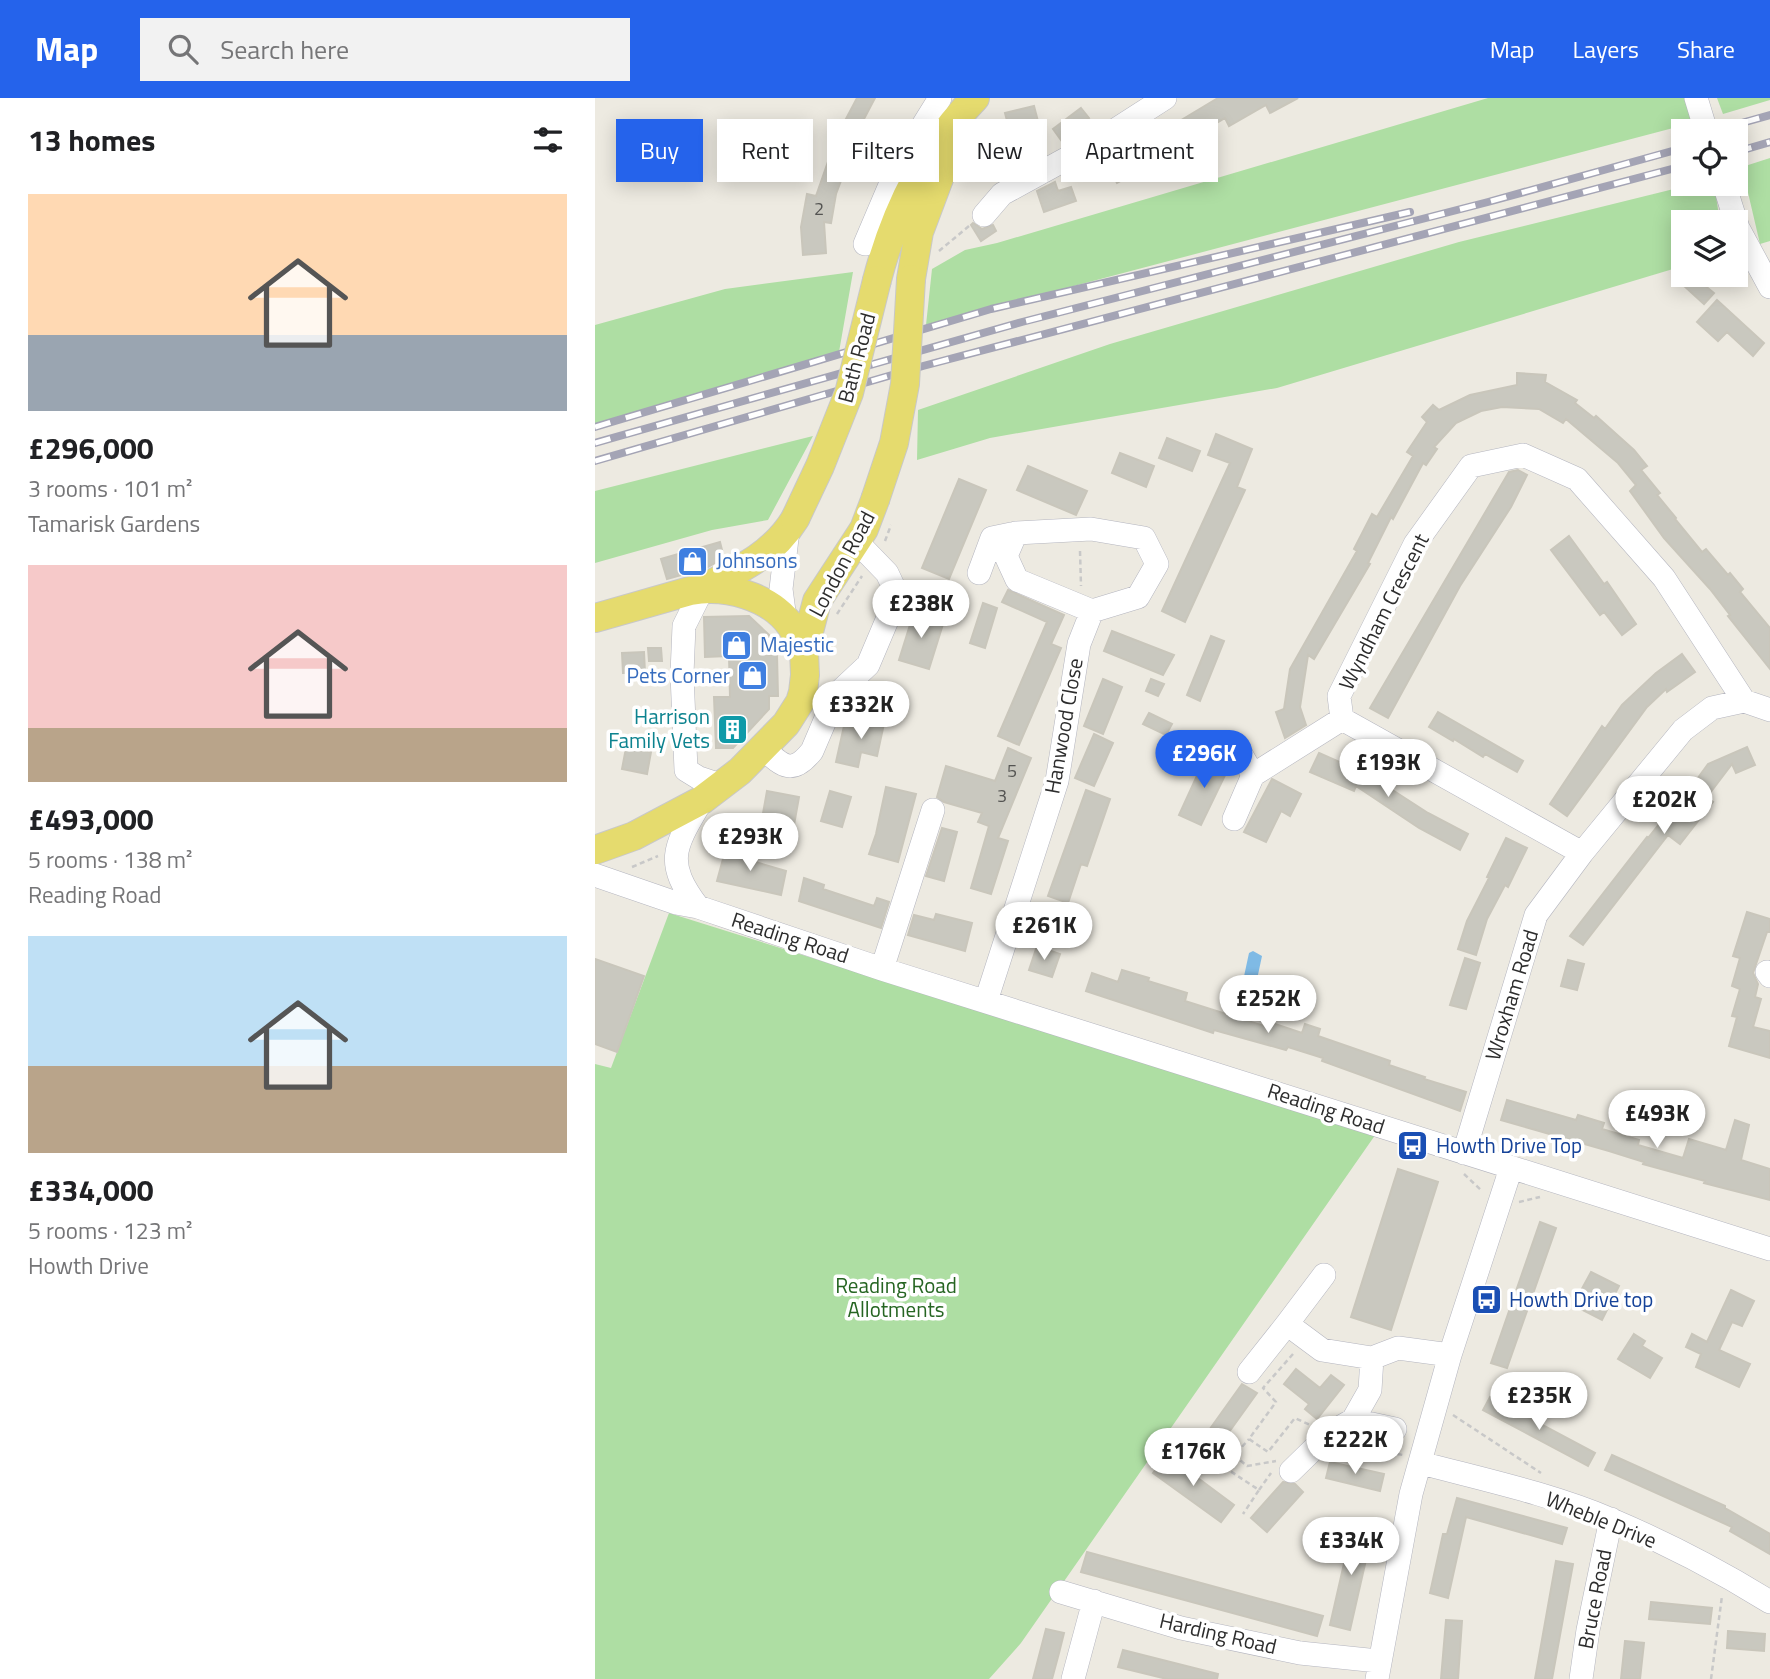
<!DOCTYPE html>
<meta charset="utf-8">
<style>
:root{--surface:#fff;--page:#f2f2f2;--text:#202124;--muted:#757577;--accent:#2563eb}
body{margin:0;font-family:"Titillium Web",sans-serif;background:var(--page);color:var(--text);height:100vh;display:flex;flex-direction:column;font-size:26px;white-space:nowrap}
*{box-sizing:border-box;margin:0}
p{font-size:23px;color:var(--muted)}
.icon{flex:none;width:38px;height:38px;fill:none;stroke:currentColor;stroke-width:2;stroke-linecap:round;stroke-linejoin:round}
.map{position:relative;flex:1;overflow:hidden}
.side{display:flex;flex-direction:column;background:var(--surface);width:595px}
.side>*{flex:none}
.hud{position:absolute;left:21px;top:21px;width:665px;height:63px;display:flex;gap:14px}
.tools{position:absolute;left:1076px;top:21px;display:grid;gap:14px}
.tools a{display:grid;place-items:center;width:77px;height:77px;border-radius:0px;background:var(--surface);box-shadow:0 4px 18px #0003;font-size:35px}
.price{position:absolute;translate:-50% -60px;padding:0 16px;border-radius:24px;background:#fff;color:#222;font-size:23px;line-height:46px;filter:drop-shadow(0 2px 4px #0008)}
.price::after{content:'';position:absolute;left:50%;top:42px;width:21px;height:16px;margin-left:-10px;background:inherit;clip-path:polygon(0 0,100% 0,50% 100%)}
.price.on{background:var(--accent);color:#fff}
ul{padding:0;list-style:none}
li{display:grid;align-content:center;gap:14px;height:371px;padding:0 28px}
li span{display:grid;place-items:center;height:217px;border-radius:0px;color:#555}
li>.icon{margin-inline-start:auto}
span .icon{width:126px;height:126px;fill:#fffc;stroke-width:1}
li b{font-size:30px}
h2{display:flex;justify-content:space-between;align-items:center;height:84px;padding:0 28px;font-size:30px}
.pill{padding:0 24px;border-radius:0px;background:var(--surface);box-shadow:0 4px 18px #0003;font-size:24px;line-height:63px}
.pill.on{background:var(--accent);color:#fff}
header{display:flex;align-items:center;gap:42px;box-sizing:border-box;height:98px;padding:0 35px;background:var(--accent);color:#fff}
header strong{font-size:33px}
nav{display:flex;gap:38px;margin-inline-start:auto;font-size:24px}
.search{width:490px;height:63px;background:var(--page);display:flex;align-items:center;gap:18px;box-sizing:border-box;padding:0 24px;border-radius:0px;color:var(--muted);font-size:26px}
main{display:flex;flex:1;min-height:0}
.map>svg:first-child{display:block}
.green{fill:#aedea3}
.water{fill:#7fbae5}
.building{fill:#c9c8bf;stroke:#c9c6bb;stroke-width:2}
.lines{fill:none;stroke-linecap:round;stroke-linejoin:round}
.minor-casing{stroke:#b4b5bf;stroke-width:24}
.major-casing{stroke:#c8c8c8;stroke-width:30}
.path{stroke:#c8c8c8;stroke-width:2.5;stroke-dasharray:5 3.5;stroke-linecap:butt}
.minor{stroke:#fff;stroke-width:23}
.major{stroke:#e5db6e;stroke-width:28}
.rail-casing{stroke:#a4a4b5;stroke-width:8}
.rail{stroke:#fff;stroke-width:5;stroke-dasharray:16;stroke-linecap:butt}
.major-bridge-casing{stroke:#c8c8c8;stroke-width:30;stroke-linecap:butt}
.major-bridge{stroke:#e5db6e;stroke-width:28}
.labels{text-anchor:middle;stroke-width:7;stroke-linejoin:round;paint-order:stroke}
.number-label{font-size:18px;fill:#545452}
.street-label{font-size:21px;fill:#2d2d2d;stroke:#fff}
.shop-label{font-size:21px;fill:#366cbe;stroke:#fff;text-anchor:start}
.culture-label{font-size:21px;fill:#0d838f;stroke:#fff;text-anchor:end}
.transit-label{font-size:21px;fill:#164399;stroke:#fff;text-anchor:start}
.park-label{font-size:21px;fill:#266522;stroke:#fff}
</style>
<header>
<strong>Map</strong>
<div class="search"><svg class="icon" aria-label="search" viewBox="0 0 24 24"><circle cx="10" cy="10" r="6"/><path d="M15 15l6 6"/></svg>Search here</div>
<nav><a>Map</a><a>Layers</a><a>Share</a></nav>
</header>
<main>
<section class="side">
<h2>13 homes<svg class="icon" aria-label="filters" viewBox="0 0 24 24"><path d="M4 7h16M4 17h16"/><circle cx="9" cy="7" r="2"/><circle cx="15" cy="17" r="2"/></svg></h2>
<ul>
<li><span style="background:linear-gradient(#ffd9b3 65%,#9aa5b1 0)"><svg class="icon" aria-label="home" viewBox="0 0 24 24"><path d="M3 11l9-7 9 7M6 9v11h12V9"/></svg></span><div><b>£296,000</b><p>3 rooms · 101 m²</p><p>Tamarisk Gardens</p></div></li>
<li><span style="background:linear-gradient(#f6c9c9 75%,#b9a48a 0)"><svg class="icon" aria-label="home" viewBox="0 0 24 24"><path d="M3 11l9-7 9 7M6 9v11h12V9"/></svg></span><div><b>£493,000</b><p>5 rooms · 138 m²</p><p>Reading Road</p></div></li>
<li><span style="background:linear-gradient(#bfe0f5 60%,#b9a48a 0)"><svg class="icon" aria-label="home" viewBox="0 0 24 24"><path d="M3 11l9-7 9 7M6 9v11h12V9"/></svg></span><div><b>£334,000</b><p>5 rooms · 123 m²</p><p>Howth Drive</p></div></li>
</ul>
</section>
<div class="map">
<svg width="1175" height="1581" viewBox="0 0 1175 1581">
<rect width="100%" height="100%" fill="#edeae1"/>
<!-- green -->
<path class="green" d="M893,0H1093L1101,24L331,227L337,171L370,152L402,145Z
M1122,0H1175V2L1128,16Z
M1175,60V143L1165,146L1147,69Z
M1099,86H1119L1125,124H1088V168L682,290L395,340L322,362L323,312L515,246L864,144Z
M258,174L244,254L0,329V227L130,191Z
M218,338L173,422L117,432L0,465V393Z
M74,815L629,989L783,1033L426,1545L394,1581H0V966L16,970Z"/>
<!-- water -->
<path class="water" d="M658,853L667,858L661,886L648,883L654,855Z"/>
<!-- building -->
<path class="building" d="M262,0H280L250,57L255,59L241,96L236,125L229,124L231,155L208,157L206,129L212,96L221,98L242,38Z
M623,0H703L675,15L671,7L634,28L630,20L594,42L583,24Z
M439,8L445,31L416,38L410,15Z
M486,10L494,20L466,42L458,31Z
M562,40L571,58L522,85L512,67Z
M460,84L463,93L476,89L481,103L449,114L442,93Z
M378,125L387,131L398,127L401,133L386,143L376,127Z
M1097,177L1119,195L1109,206L1088,187Z
M1122,202L1169,245L1158,258L1132,234L1123,243L1102,224Z
M922,275L951,277L950,284L982,302L980,305L999,320L1001,318L1039,352L1052,368L1046,372L1065,395L1062,397L1081,420L1080,421L1107,454L1111,451L1133,477L1135,475L1148,491L1145,494L1175,530V571L1133,518L1135,517L1115,491L1069,440L1035,393L1041,387L1023,365L971,321L968,325L944,311L907,309L886,313L861,325L839,349L842,351L831,367L828,365L798,421L796,419L773,465L775,466L719,561L713,557L705,609L711,627L690,640L681,614L689,611L695,571L762,453L759,451L777,416L782,419L818,358L812,354L832,324L827,319L838,307L844,312L875,297L922,287Z
M621,336L657,351L642,389L650,392L590,524L567,513L635,365L613,357Z
M572,340L605,353L597,373L564,360Z
M525,355L559,368L551,389L517,375Z
M433,368L492,393L481,417L422,392Z
M923,372L932,377L916,409L865,488L793,620L775,610L914,374Z
M364,381L391,392L354,481L327,470Z
M974,438L1009,486L1012,484L1041,526L1027,537L1009,514L1005,517L956,452Z
M125,444L129,460L111,470L72,481L66,461Z
M413,492L469,517L456,546L466,550L424,647L403,638L452,524L407,504Z
M388,505L402,510L390,550L375,545Z
M319,514L349,523L334,571L304,562Z
M154,518L174,537V557H182L183,598H174V611L138,650H121L119,599H135L134,558L110,559L109,519Z
M517,533L579,557L568,577L509,553Z
M616,538L629,543L605,603L592,597Z
M53,550H66L67,563H54Z
M49,554L50,575H28L27,555Z
M1087,556L1100,574L1072,594L1071,591L1052,609L972,718L955,706L1007,628L1010,631L1027,607L1061,575Z
M508,581L527,589L508,636L489,628Z
M556,581L569,586L563,598L551,593Z
M843,614L928,663L922,674L890,656L888,659L859,641L858,643L834,629Z
M554,615L577,626L571,637L548,626Z
M270,616L290,621L282,658L266,654L263,669L241,664L249,628L266,632Z
M499,636L518,645L499,688L480,680Z
M1152,649L1160,667L1141,675L1137,666L1112,699L1118,704L1085,746L1073,737L988,847L975,838L1052,739L1053,740L1076,711L1079,713L1113,666Z
M31,650L56,654L52,676L27,671Z
M413,650L436,660L403,740L413,743L396,796L376,790L394,728L383,724L387,715L349,704L342,699L351,668L400,683Z
M724,655L774,677L833,715L873,736L865,752L824,730L761,688L759,693L715,674Z
M611,658L634,669L606,727L584,717Z
M677,681L706,696L695,718L686,713L671,744L649,734Z
M291,689L321,696L303,764L274,756L281,736Z
M491,692L515,701L492,768L486,766L473,805L453,798Z
M172,693L204,699L199,727L167,721Z
M235,693L256,699L247,729L226,723Z
M347,730L362,734L349,783L331,778Z
M911,740L932,750L913,789L910,787L892,821L881,857L863,851L872,823L894,780L892,779Z
M131,750L159,757L157,763L191,773L186,797L122,783Z
M209,780L229,787L228,791L279,808L282,800L294,804L286,830L204,803Z
M1152,814L1175,821V834H1172L1158,875L1163,886L1160,899L1166,901L1158,929L1175,933V960L1134,948L1142,919L1137,918L1145,891L1137,888L1145,860L1138,858Z
M341,816L377,825L370,853L313,837L319,817L339,822Z
M442,848L465,856L457,879L434,872Z
M870,860L885,865L871,911L855,907Z
M0,861L49,878L22,954L0,946Z
M973,862L989,866L982,892L966,888Z
M527,872L554,880L553,883L592,895L590,903L669,928L671,923L707,935L710,926L725,931L723,938L795,963L794,967L830,979L829,981L871,994L865,1013L727,963L728,960L693,949L691,952L619,932L618,935L491,893L497,875L523,884Z
M912,1002L981,1022L983,1017L1009,1025L1007,1031L1044,1042L1043,1047L1088,1060L1094,1041L1131,1052L1140,1022L1154,1027L1146,1062L1175,1071V1102L1109,1085L1110,1083L1048,1066L1049,1064L1014,1053L906,1022Z
M803,1071L843,1084L796,1232L756,1219Z
M945,1124L961,1130L912,1270L896,1265Z
M996,1174L1024,1188L1007,1222L978,1207Z
M1136,1192L1159,1203L1147,1228L1137,1224L1124,1252L1155,1266L1144,1289L1101,1269L1106,1256L1091,1249L1097,1236L1112,1244Z
M1039,1236L1050,1243L1047,1248L1067,1260L1055,1280L1023,1261Z
M701,1271L725,1290L736,1277L749,1287L722,1321L710,1311L714,1306L689,1286Z
M647,1286L662,1295L621,1352L607,1342Z
M895,1299L1000,1355L993,1368L888,1312Z
M572,1357L639,1407L626,1424L558,1375Z
M1017,1357L1130,1408V1410L1175,1436V1456L1135,1433L1137,1429L1010,1372Z
M735,1364L789,1376L785,1393L731,1380Z
M688,1384L700,1386L708,1394L672,1434L656,1420Z
M862,1400L972,1430L967,1446L871,1419L853,1500L835,1495L848,1436H852Z
M758,1426L778,1431L755,1532L735,1527Z
M492,1454L728,1518L722,1538L486,1474Z
M961,1463L978,1466L957,1581H940Z
M1056,1504L1117,1510L1115,1526L1054,1521Z
M851,1522L867,1523L863,1581H846Z
M451,1531L469,1535L464,1555L457,1581H438Z
M1133,1533L1170,1536L1169,1553L1132,1550Z
M1030,1543L1049,1545L1045,1581H1026Z
M528,1552L623,1576L622,1581H572L523,1569Z"/>
<g class="lines">
<defs>
<path id="minor" d="M1101,0L1111,33
M1129,86L1143,130L1175,189
M389,117L407,96L500,45L570,0
M270,146L304,66L345,0
M496,431L549,440L562,466L543,499L497,513L422,482L411,458L421,435Z
M384,475L397,440L421,435
M108,490L89,528L87,576L91,672L104,680L128,688
M190,521L186,491L193,432
M642,649L658,677
M169,651C188,669 198,677 217,653L241,597L273,567L298,508L300,492L292,475L262,444
M639,721L658,677L747,621
M987,755L747,621L744,598L820,446L876,368L928,357L982,381L1069,480L1149,603
M0,777L81,805L103,809L287,871L1175,1151
M103,809C68,763 80,748 107,702
M287,871L338,712
M1172,874L1175,878
M391,903L462,683L484,546L497,513
M869,1055L941,817L987,755L1088,632L1117,610L1149,603L1175,612
M692,1226L729,1177
M654,1274L692,1226L727,1252L777,1260
M800,1331L758,1322L775,1292L777,1260L803,1250L855,1257
M826,1365C890,1382 956,1396 1017,1422C1071,1445 1125,1473 1175,1504
M696,1373L735,1335L758,1322
M466,1494L586,1530L705,1555L783,1563
M478,1581L499,1503
M782,1581L816,1396L855,1257L916,1070
M986,1581L993,1532L1016,1421"/>
<path id="major" d="M316,181L324,134L357,46
M282,182C300,113 330,51 380,0
M108,490C144,472 178,457 200,421
M0,520L95,493C130,486 175,498 196,528C201,536 205,545 209,553
M0,752L39,738L107,702L145,673L191,626L205,604L208,594L210,577L209,553L222,503L269,431L280,402"/>
</defs>
<!-- minor casing -->
<use href="#minor" class="minor-casing"/>
<!-- major casing -->
<use href="#major" class="major-casing"/>
<!-- path -->
<path class="path" d="M373,66L391,84
M344,153L374,128
M290,443L296,427
M485,453L486,488
M242,516L267,478
M117,726L127,716
M37,769L63,758
M869,1076L887,1093
M924,1104L945,1099
M698,1256L668,1290L681,1304L654,1341L673,1354L700,1320L715,1327
M858,1317L946,1375
M583,1334L629,1369L654,1341
M752,1348L808,1357
M639,1357L652,1368L681,1363
M629,1369L664,1392L648,1416
M664,1392L676,1375
M1116,1581L1127,1498"/>
<!-- minor -->
<use href="#minor" class="minor"/>
<!-- major -->
<use href="#major" class="major"/>
<defs>
<path id="rail" d="M1118,33L1175,17
M1141,54L1175,44
M0,329L396,211L815,114
M0,345L427,224L893,104L1088,50
M0,363L328,268L1088,68"/>
</defs>
<!-- rail casing -->
<use href="#rail" class="rail-casing"/>
<!-- rail -->
<use href="#rail" class="rail"/>
<defs>
<path id="major-bridge" d="M280,402L299,345L310,286L316,181
M200,421L225,368L254,295L282,182"/>
</defs>
<!-- major-bridge casing -->
<use href="#major-bridge" class="major-bridge-casing"/>
<!-- major-bridge -->
<use href="#major-bridge" class="major-bridge"/>
</g>
<!-- icons -->
<defs>
<symbol id="shop-square" viewBox="-11 -11 22 22"><rect x="-9" y="-9" width="18" height="18" rx="4" fill="#3f7fe0" stroke="#fff"/><path d="M-5-2.5h2.3a2.7 3.5 0 0 1 5.4 0H5L5.5 6h-11ZM-1.5-2.5h3a1.5 2.3 0 0 0-3 0Z" fill="#fff"/></symbol>
<symbol id="building-square" viewBox="-11 -11 22 22"><rect x="-9" y="-9" width="18" height="18" rx="4" fill="#0f9aa8" stroke="#fff"/><path d="M-4-6H4V6H1V3H-1V6H-4ZM-2.5-4.3h1.7v1.8h-1.7ZM.8-4.3h1.7v1.8H.8ZM-2.5-1h1.7V.8h-1.7ZM.8-1h1.7V.8H.8Z" fill="#fff"/></symbol>
<symbol id="bus-square" viewBox="-11 -11 22 22"><rect x="-9" y="-9" width="18" height="18" rx="4" fill="#1a4fb4" stroke="#fff"/><path d="M-5-6H5V4H4V6H2V4H-2V6H-4V4H-5ZM-3.5-4V0h7V-4ZM-3.5 1.2v1.5H-2V1.2ZM2 1.2v1.5H3.5V1.2Z" fill="#fff"/></symbol>
</defs>
<g fill-rule="evenodd">
<use href="#shop-square" x="80" y="446" width="35" height="35"/>
<use href="#shop-square" x="124" y="530" width="35" height="35"/>
<use href="#shop-square" x="140" y="560" width="35" height="35"/>
<use href="#building-square" x="120" y="614" width="35" height="35"/>
<use href="#bus-square" x="800" y="1030" width="35" height="35"/>
<use href="#bus-square" x="874" y="1184" width="35" height="35"/>
</g>
<g class="labels">
<!-- number labels -->
<g class="number-label">
<text x="224" y="117">2</text>
<text x="417" y="679">5</text>
<text x="407" y="704">3</text>
</g>
<!-- street labels -->
<g class="street-label">
<text transform="translate(262 260) rotate(-75)" y="7">Bath Road</text>
<text transform="translate(247 466) rotate(-62)" y="7">London Road</text>
<text transform="translate(789 514) rotate(-63)" y="7">Wyndham Crescent</text>
<text transform="translate(469 628) rotate(-80)" y="7">Hanwood Close</text>
<text transform="translate(195 840) rotate(18)" y="7">Reading Road</text>
<text transform="translate(917 897) rotate(-73)" y="7">Wroxham Road</text>
<text transform="translate(731 1011) rotate(18)" y="7">Reading Road</text>
<text transform="translate(1006 1422) rotate(22)" y="7">Wheble Drive</text>
<text transform="translate(1000 1501) rotate(-79)" y="7">Bruce Road</text>
<text transform="translate(623 1536) rotate(13)" y="7">Harding Road</text>
</g>
<!-- shop labels -->
<g class="shop-label">
<text x="121" y="470">Johnsons</text>
<text x="165" y="554">Majestic</text>
<text x="135" y="585" text-anchor="end">Pets Corner</text>
</g>
<!-- culture labels -->
<g class="culture-label">
<text x="115" y="626">Harrison<tspan x="115" dy="24">Family Vets</tspan></text>
</g>
<!-- transit labels -->
<g class="transit-label">
<text x="841" y="1055">Howth Drive Top</text>
<text x="914" y="1209">Howth Drive top</text>
</g>
<!-- park labels -->
<g class="park-label">
<text x="301" y="1195">Reading Road<tspan x="301" dy="24">Allotments</tspan></text>
</g>
</g>
</svg>
<div class="tools">
<a><svg class="icon" aria-label="locate" viewBox="0 0 24 24"><circle cx="12" cy="12" r="6"/><path d="M12 2v4M12 18v4M2 12h4M18 12h4"/></svg></a>
<a><svg class="icon" aria-label="layers" viewBox="0 0 24 24"><path d="M12 4l9 5-9 5-9-5zM3 14l9 5 9-5"/></svg></a>
</div>
<b class="price" style="left:326px;top:542px">£238K</b>
<b class="price" style="left:266px;top:643px">£332K</b>
<b class="price on" style="left:609px;top:692px">£296K</b>
<b class="price" style="left:793px;top:701px">£193K</b>
<b class="price" style="left:1069px;top:738px">£202K</b>
<b class="price" style="left:155px;top:775px">£293K</b>
<b class="price" style="left:449px;top:864px">£261K</b>
<b class="price" style="left:673px;top:937px">£252K</b>
<b class="price" style="left:1062px;top:1052px">£493K</b>
<b class="price" style="left:944px;top:1334px">£235K</b>
<b class="price" style="left:760px;top:1378px">£222K</b>
<b class="price" style="left:598px;top:1390px">£176K</b>
<b class="price" style="left:756px;top:1479px">£334K</b>
<div class="hud">
<a class="pill on">Buy</a>
<a class="pill">Rent</a>
<a class="pill">Filters</a>
<a class="pill">New</a>
<a class="pill">Apartment</a>
</div>
</div>
</main>
